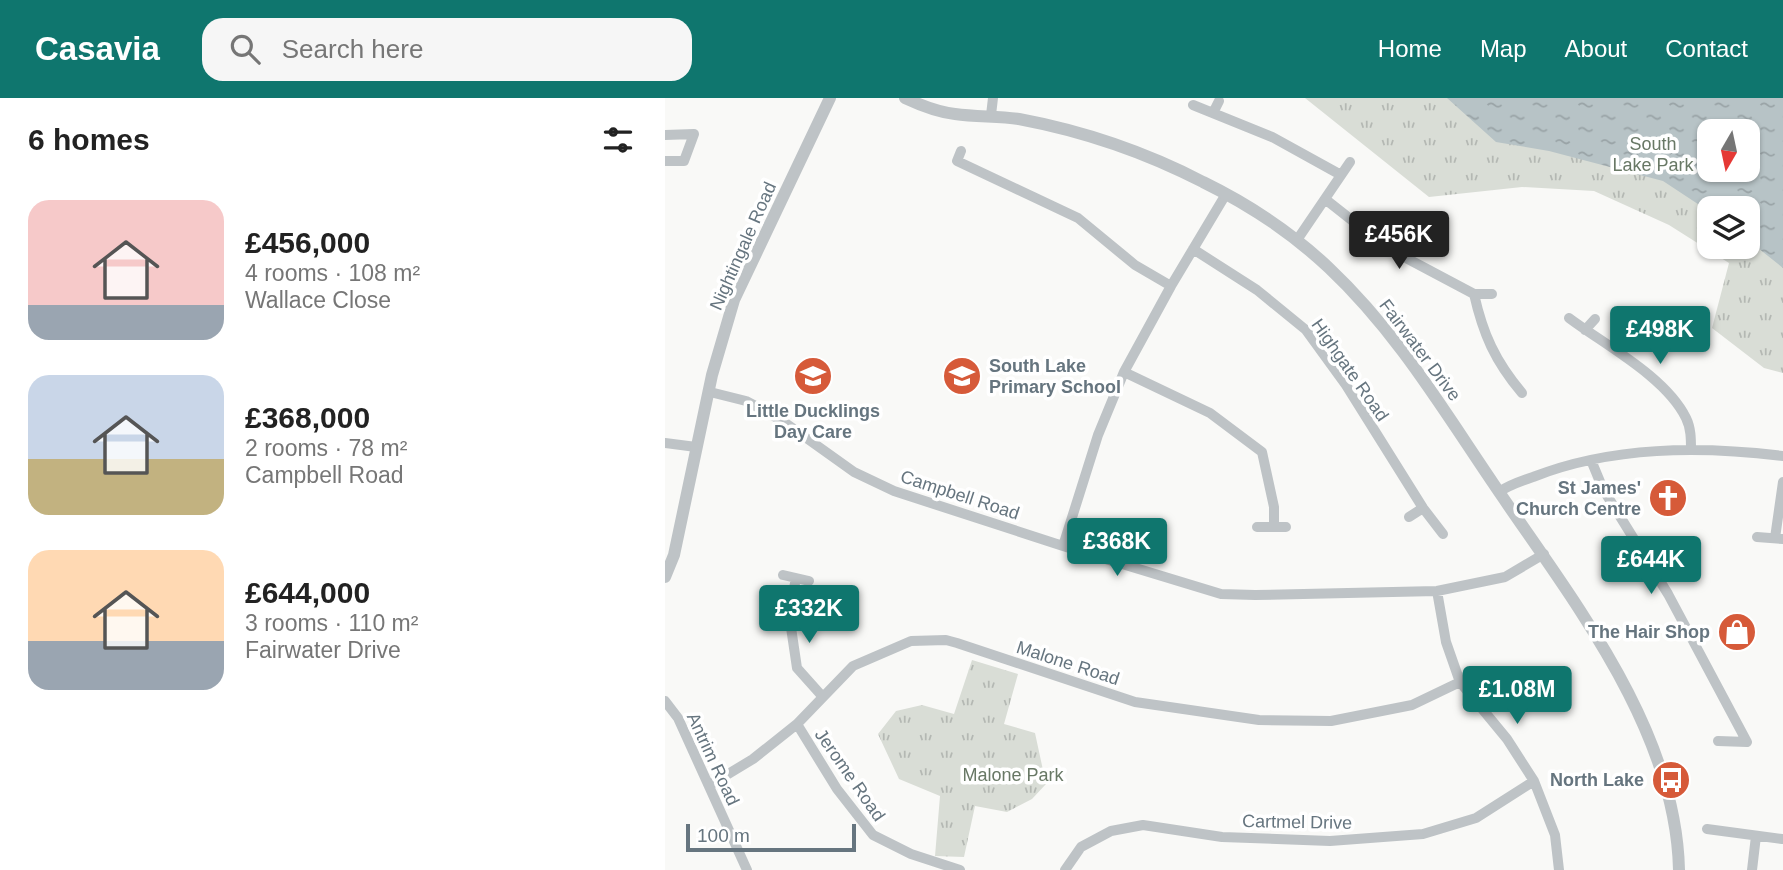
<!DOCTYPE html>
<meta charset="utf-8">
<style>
:root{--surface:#fff;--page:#f6f6f6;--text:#222;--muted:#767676;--accent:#0f766e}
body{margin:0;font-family:Helvetica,sans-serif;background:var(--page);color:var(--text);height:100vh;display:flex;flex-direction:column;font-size:26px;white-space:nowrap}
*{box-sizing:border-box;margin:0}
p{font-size:23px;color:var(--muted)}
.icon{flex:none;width:38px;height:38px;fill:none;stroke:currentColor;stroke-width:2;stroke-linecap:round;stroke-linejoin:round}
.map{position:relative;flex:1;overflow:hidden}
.panel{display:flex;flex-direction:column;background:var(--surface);width:665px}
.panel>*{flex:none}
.needle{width:46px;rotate:189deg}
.tools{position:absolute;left:1032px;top:21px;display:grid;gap:14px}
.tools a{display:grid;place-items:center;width:63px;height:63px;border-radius:14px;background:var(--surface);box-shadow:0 2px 5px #0004;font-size:35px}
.scale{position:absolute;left:21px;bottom:18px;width:170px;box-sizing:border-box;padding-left:7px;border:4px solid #66757f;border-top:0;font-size:19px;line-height:24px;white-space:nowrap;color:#66757f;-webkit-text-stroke:5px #fff;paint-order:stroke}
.price{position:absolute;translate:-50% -60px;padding:0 16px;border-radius:7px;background:var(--accent);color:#fff;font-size:23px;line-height:46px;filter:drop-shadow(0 2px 4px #0008)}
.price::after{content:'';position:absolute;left:50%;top:42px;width:21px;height:16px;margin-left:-10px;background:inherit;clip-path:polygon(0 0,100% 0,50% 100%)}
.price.selected{background:#222;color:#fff}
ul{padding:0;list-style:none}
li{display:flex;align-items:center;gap:21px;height:175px;padding:0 28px}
li span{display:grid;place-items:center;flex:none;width:196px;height:140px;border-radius:21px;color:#555}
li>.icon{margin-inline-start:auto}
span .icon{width:84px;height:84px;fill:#fffc;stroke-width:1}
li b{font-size:30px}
h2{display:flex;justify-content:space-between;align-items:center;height:84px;padding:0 28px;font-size:30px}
header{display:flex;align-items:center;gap:42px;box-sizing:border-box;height:98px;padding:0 35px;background:var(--accent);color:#fff}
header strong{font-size:33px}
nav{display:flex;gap:38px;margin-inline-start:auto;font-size:24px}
.search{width:490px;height:63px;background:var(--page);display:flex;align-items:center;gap:18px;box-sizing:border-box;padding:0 24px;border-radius:21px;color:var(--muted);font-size:26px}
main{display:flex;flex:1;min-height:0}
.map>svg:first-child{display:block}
.grass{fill:url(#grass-tufts);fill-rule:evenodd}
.water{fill:url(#water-ripples);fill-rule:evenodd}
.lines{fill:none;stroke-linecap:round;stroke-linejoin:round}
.minor{stroke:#bec3c6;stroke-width:10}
.tertiary{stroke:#bec3c6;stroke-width:12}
.labels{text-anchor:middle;stroke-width:7;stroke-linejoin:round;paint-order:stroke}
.park-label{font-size:18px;fill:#687865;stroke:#fff}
.street-label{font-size:18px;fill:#66757f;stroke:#fff}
.poi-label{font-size:18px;font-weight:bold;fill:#66757f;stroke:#fff;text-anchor:end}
</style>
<header>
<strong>Casavia</strong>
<div class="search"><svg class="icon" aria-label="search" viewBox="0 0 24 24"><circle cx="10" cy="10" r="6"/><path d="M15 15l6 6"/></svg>Search here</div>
<nav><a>Home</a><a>Map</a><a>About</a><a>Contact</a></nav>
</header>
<main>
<section class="panel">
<h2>6 homes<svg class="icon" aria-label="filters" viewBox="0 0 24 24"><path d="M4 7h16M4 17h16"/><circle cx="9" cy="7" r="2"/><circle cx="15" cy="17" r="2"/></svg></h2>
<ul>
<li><span style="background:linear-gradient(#f6c9c9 75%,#9aa5b1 0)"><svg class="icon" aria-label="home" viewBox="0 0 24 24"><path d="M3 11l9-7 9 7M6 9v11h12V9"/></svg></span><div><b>£456,000</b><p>4 rooms · 108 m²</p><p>Wallace Close</p></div></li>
<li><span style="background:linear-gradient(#c9d6e8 60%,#c2b280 0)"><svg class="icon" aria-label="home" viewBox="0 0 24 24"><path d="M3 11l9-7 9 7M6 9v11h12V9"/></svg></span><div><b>£368,000</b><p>2 rooms · 78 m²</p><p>Campbell Road</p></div></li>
<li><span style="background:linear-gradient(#ffd9b3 65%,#9aa5b1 0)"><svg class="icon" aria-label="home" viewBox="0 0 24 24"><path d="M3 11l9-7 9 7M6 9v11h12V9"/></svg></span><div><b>£644,000</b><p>3 rooms · 110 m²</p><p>Fairwater Drive</p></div></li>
</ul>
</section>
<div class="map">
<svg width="1118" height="772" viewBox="0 0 1118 772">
<defs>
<pattern id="grass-tufts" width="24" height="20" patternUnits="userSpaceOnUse" patternTransform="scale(1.75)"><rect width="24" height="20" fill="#d9ddd6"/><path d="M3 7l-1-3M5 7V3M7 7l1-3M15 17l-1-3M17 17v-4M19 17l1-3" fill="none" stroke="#b4b8b3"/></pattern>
<pattern id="water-ripples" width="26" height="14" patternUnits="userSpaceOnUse" patternTransform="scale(1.75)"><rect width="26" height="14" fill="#b7c3c6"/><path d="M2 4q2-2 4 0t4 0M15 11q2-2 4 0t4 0" fill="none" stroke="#99a3a6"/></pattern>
</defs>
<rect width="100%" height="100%" fill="#f9f9f7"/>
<!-- grass -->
<path class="grass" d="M640,0H1118V275L1099,270L1047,230L1064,165L1004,127L929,93L857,89L764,99ZM1045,33H1083V72H1045ZM1045,110H1083V149H1045Z
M307,562L353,576L339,626L370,635L381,686L367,701L342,714L310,708L299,759L270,758L275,698L234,681L213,636L231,613L257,607L289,616Z"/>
<!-- water -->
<path class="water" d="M782,0H1118V170L1083,142V110H1045V114L998,83L884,53L831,44ZM1045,33H1083V72H1045Z"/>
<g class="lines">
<!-- minor -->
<path class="minor" d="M528,7L607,39L676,77
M548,15L554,3
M326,17L328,0
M0,37L29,36L19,63H0
M296,53L292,63L413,120L470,167L506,188
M660,101L698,131L743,161L809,196H827
M632,142L685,64
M528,151L592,192L641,232L681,287L758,410L778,436
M809,196C818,236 830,263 857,295
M904,220C940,247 1001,279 1021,320C1026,330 1026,341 1026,352
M920,232L930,221
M459,274L545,315L597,354L609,409V429H592
M45,294L81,303L98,312L119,324L189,374L229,393L398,448L556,496L590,497L772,493L840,479L879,456
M0,345L31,349
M926,362L938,391L1003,496L1082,644L1053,643
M834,394C844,387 856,383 868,379C947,348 1035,348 1118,358
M744,419L758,410
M609,429H621
M1092,439L1118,441
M1110,440L1118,384
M398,448L433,337L459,274L506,188L561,96
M118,477L131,480
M144,483L131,480L124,516L132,570L157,598
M772,493L781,544L795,584L842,641L869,683L890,737L894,772
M0,603L13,620L82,772
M132,626L172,691L208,737L246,756L295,772
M45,687L88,661L132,626L188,568L246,543L281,542L292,545L470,604L594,622L666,623L747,607L795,584
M1042,731L1117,741
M400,772L416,749L446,733L478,727L557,739L665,743L758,736L811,720L869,683
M1087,772L1091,738"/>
<!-- tertiary -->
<path class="tertiary" d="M240,0C255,7 273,14 290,16C311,19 333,18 354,21C418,33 480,54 538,84C583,106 627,135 664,170C731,233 777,310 828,385C904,498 1011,629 1014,772
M0,479L9,457L47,277L69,202L165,0"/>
</g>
<!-- icons -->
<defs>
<symbol id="school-disc" viewBox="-11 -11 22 22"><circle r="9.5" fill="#d65a39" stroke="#fff"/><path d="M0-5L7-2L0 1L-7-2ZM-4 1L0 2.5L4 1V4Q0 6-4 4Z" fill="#fff"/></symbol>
<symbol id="church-disc" viewBox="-11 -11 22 22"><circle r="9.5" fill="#d65a39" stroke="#fff"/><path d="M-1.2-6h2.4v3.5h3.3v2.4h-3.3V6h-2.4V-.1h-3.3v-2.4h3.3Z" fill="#fff"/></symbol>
<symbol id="shop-disc" viewBox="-11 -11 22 22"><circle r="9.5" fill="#d65a39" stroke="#fff"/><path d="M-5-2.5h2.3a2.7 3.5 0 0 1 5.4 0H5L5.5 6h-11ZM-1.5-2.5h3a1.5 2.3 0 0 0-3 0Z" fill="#fff"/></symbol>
<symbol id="bus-disc" viewBox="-11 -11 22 22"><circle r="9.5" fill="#d65a39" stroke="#fff"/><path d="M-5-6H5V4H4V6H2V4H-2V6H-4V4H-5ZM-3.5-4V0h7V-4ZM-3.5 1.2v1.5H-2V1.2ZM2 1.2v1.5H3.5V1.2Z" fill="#fff"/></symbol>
</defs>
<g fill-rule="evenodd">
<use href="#school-disc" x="126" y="256" width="44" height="44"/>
<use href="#school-disc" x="275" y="256" width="44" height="44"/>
<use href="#church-disc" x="981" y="378" width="44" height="44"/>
<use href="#shop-disc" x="1050" y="512" width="44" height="44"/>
<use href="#bus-disc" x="984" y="660" width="44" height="44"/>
</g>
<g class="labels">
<!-- park labels -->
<g class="park-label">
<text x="988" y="52">South<tspan x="988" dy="21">Lake Park</tspan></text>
<text x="348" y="683">Malone Park</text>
</g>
<!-- street labels -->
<g class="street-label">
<text transform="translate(78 148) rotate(-66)" y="6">Nightingale Road</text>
<text transform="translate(755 252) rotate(53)" y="6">Fairwater Drive</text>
<text transform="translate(685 272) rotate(55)" y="6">Highgate Road</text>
<text transform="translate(295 397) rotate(18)" y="6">Campbell Road</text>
<text transform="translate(403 565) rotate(18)" y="6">Malone Road</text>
<text transform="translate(48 661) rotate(65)" y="6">Antrim Road</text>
<text transform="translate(185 677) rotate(55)" y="6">Jerome Road</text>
<text transform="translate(632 724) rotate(1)" y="6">Cartmel Drive</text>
</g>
<!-- poi labels -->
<g class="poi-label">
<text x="324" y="274" text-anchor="start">South Lake<tspan x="324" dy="21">Primary School</tspan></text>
<text x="148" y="319" text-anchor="middle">Little Ducklings<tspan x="148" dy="21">Day Care</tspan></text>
<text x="976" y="396">St James'<tspan x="976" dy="21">Church Centre</tspan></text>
<text x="1045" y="540">The Hair Shop</text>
<text x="979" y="688">North Lake</text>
</g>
</g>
</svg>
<div class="tools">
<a><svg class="needle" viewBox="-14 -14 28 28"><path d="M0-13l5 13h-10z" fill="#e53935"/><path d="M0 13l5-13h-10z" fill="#767676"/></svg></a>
<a><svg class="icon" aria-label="layers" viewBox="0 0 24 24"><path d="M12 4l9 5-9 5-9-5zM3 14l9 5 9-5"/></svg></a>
</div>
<div class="scale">100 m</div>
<b class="price selected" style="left:734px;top:173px">£456K</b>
<b class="price" style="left:995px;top:268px">£498K</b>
<b class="price" style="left:452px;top:480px">£368K</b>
<b class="price" style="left:986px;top:498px">£644K</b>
<b class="price" style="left:144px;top:547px">£332K</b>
<b class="price" style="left:852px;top:628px">£1.08M</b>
</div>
</main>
